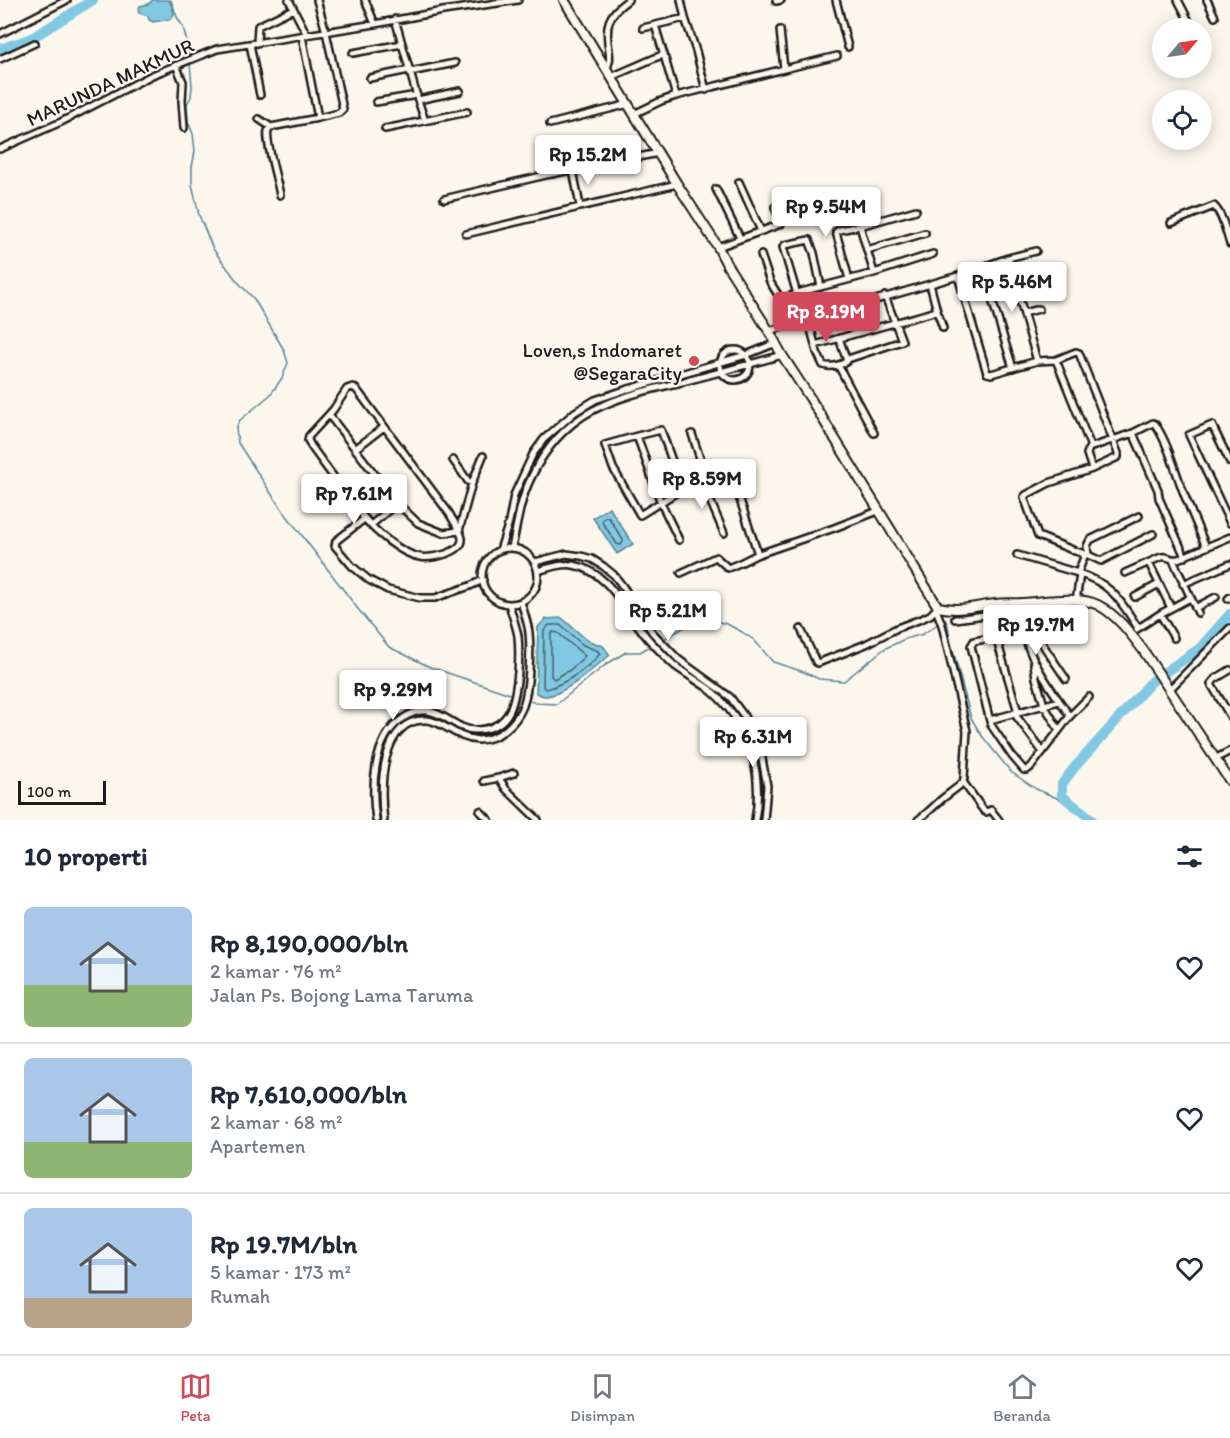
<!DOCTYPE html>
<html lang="id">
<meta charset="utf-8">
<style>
:root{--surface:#fff;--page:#f6f6f7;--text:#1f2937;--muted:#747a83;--line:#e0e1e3;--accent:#d1495b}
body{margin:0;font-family:Itim,sans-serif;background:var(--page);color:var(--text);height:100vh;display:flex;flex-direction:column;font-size:22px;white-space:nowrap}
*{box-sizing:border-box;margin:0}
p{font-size:20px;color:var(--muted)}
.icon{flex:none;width:33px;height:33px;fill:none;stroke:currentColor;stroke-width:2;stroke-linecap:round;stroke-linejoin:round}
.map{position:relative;height:820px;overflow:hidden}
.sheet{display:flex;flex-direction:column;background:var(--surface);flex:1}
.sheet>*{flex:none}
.needle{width:39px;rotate:61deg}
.fabs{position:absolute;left:1152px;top:18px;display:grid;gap:12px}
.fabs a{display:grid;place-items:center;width:60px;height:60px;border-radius:50%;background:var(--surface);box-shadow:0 3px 15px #0003;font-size:30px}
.scale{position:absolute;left:18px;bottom:15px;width:88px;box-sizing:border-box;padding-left:6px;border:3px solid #1c1c1c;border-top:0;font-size:16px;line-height:21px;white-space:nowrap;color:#1c1c1c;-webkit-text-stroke:4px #fbf7ec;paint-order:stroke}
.price{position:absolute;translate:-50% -51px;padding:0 14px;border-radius:6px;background:#fff;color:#222;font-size:20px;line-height:39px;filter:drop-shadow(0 2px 3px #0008)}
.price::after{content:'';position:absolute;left:50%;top:36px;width:18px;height:14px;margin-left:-9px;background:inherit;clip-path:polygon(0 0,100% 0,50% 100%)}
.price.current{background:var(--accent);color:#fff}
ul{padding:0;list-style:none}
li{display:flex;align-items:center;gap:18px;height:150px;padding:0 24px}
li+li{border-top:2px solid var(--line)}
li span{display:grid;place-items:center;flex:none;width:168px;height:120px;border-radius:9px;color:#555}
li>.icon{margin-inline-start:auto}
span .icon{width:72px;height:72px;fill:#fffc;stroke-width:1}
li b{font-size:26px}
h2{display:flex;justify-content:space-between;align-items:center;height:72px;padding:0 24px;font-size:26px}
.tabs{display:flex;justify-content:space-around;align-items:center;height:84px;border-top:2px solid var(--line);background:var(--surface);font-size:16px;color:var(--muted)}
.tabs a{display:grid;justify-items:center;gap:3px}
.tabs .current{color:var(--accent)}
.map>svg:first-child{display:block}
.water{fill:#81c8e2;stroke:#598393;stroke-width:1.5}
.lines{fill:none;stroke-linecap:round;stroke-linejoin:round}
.shore{stroke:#44616b;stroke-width:1.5}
.stream{stroke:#598393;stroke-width:1.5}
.river{stroke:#81c8e2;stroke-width:10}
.minor-casing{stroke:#1c1c1c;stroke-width:10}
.primary-casing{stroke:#1c1c1c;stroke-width:12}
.minor{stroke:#fbf7ec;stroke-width:5}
.primary{stroke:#fbf7ec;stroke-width:8}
.poi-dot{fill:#d1495b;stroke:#fbf7ec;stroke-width:2}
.labels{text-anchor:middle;stroke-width:4.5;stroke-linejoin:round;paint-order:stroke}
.street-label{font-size:20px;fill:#1c1c1c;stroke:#fbf7ec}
.poi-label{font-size:20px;fill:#1c1c1c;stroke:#fbf7ec;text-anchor:end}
</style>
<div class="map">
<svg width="1230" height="820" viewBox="0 0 1230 820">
<rect width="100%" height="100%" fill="#fbf7ec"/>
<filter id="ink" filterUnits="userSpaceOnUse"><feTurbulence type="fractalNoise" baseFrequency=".0167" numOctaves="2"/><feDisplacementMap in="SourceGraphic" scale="12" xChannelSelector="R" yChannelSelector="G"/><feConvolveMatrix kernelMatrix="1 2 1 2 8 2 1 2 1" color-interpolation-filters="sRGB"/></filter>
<g filter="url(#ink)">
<!-- water -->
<path class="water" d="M153,0H169L173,9L174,15L171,19L153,22L149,20L148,16L139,13L138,10L140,6L148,4Z
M609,507L633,544L617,554L593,518Z
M562,618L587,640L603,646L610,655C594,667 566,695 546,696C544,696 538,694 536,693L538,627L546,619Z"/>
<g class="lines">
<!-- shore -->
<path class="shore" d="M606,517L609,518L623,540V542L621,545L617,544L602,522L603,519Z
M549,625H560L583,645L598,651L600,654C587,669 565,684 546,689L543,687L544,631Z
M553,632L558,633L585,656L570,670L554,679L551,676V635Z"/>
<!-- stream -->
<path class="stream" d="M171,0L177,17L183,27L187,42L189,59
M190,63L192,86L191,97L187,104L188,121L193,134L195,151L192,167V184L199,215L213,249L237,281L254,299L284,350L288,363L282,378L270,395L239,421L236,429L238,443L278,504L358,609L389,647L430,667L513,695
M662,640L692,623L710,620L727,624L742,632L754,640L773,662L804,672L819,679L844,681L884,649L905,639L923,634L945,619L948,625L950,639L971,718L982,736L1011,772L1036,789L1071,804
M526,699L535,703L557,704L604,666L626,652H640L652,645"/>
<!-- river -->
<path class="river" d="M0,49L32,38L93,0
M1092,820C1083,810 1071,805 1062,795V784L1074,768L1152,681L1199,649L1230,614"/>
<defs>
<path id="minor" d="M289,0L307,35
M317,0L326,32L343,109L339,113L318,118
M365,0L375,24
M681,0L685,18L696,51L706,90
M836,0L848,47
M1178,0L1192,27
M1207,0L1215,17
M776,1L781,0
M395,19L418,100L460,91
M655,25L676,96
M643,28L685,18
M0,34L67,0
M257,43L258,26L293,9
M250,44L260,95
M353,53L402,44
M0,59L35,43
M176,65L183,82L182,101L184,128
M606,69C610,63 610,58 609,50C605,26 607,15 628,0
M784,69L837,56
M410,72L455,63
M611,77L664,54
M370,78L409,70
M418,100L425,121
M376,102L417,95
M634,114L661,101L676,96L784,69L780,30
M259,119L271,127
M550,124L629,104
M385,129L467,112
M0,149L61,122L152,75L217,49L375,24L443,11L518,0
M573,170L580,206
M739,182L761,231
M716,189L740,238
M280,195C278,183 265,140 268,131C269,130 270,129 271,127L318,118L302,36
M444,199L546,175L659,153
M1171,223L1214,206C1223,215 1226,232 1230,244
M466,234L677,184
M718,247L781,224L775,207
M867,250L860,226L916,210
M761,255L770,282L780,298L783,299L801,292L874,273L933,254
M1008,258L1037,361
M982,267L1013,368
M874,273L867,250L925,233
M958,276L987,373L991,374L1037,361L1056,360L1076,352L1079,353L1118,453V457L1092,469L1049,483L1026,495L1024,497L1038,536L1075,551L1088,555L1101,561L1153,534
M849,279L836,232L839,230L860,226
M1016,287L1036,281
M801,292L817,352L823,365C830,368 842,365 847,361L839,338
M797,294L783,247L785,245L809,240L814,253L821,287
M937,311L943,328
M1024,313L1039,309
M769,331L958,276L1008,258L1036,251
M815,345L937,311L930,284
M720 365a15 15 0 1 1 30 0a15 15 0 1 1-30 0Z
M848,359L902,341L885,296
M1056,360L1091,447
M838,365L874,433
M353,387L357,390L449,513C453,521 460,529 462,538C464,553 431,559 420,557C407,555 390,543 380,534C367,523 357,509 347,495C335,479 323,463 311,446L308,440L309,436L333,410L347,389Z
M329,415L397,503L418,523L443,533L459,531L472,483L483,456
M1133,433L1158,490L1159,498L1185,557
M692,434L706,477
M637,436L661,503L679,540
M355,449L384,427
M453,460L468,481L472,483
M1230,462L1212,425L1189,435L1230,523
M1092,469L1087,454L1089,448L1133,433L1153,423L1155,424C1169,445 1175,471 1184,494C1191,512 1199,530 1206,547
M701,479L724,533
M682,489L661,430L637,436L605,445L613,468L640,515L682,489L723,468H726L740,500L758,554
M357,509L386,488
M364,519L336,541L335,546L352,566L369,580L388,590L420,598H435L470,586L483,580
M371,525L397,503
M512,548C517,525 520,500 531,478C565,406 619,397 690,380C721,372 751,364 782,355
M482 576a28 28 0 1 1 56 0a28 28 0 1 1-56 0Z
M500,550L509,522L514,495L533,454L544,439L575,412L595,400L625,390L746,355L771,345L775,342
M1017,555L1078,573L1085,554
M1088,555L1087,546L1090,540L1139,516
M1173,560L1198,613
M535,562L566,554L581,556L592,559L603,566L614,575L624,588L652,632L678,659L730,697L744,716L761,753L767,786L764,820
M1149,563L1171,608
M538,571C548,568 562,563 573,565C612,571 628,619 652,643C660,651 667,659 675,666C686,674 698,681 709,689C748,721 764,771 755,820
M681,573L716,557L728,568L742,562L756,555L834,528L878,511
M1078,573C1112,584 1120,600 1138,628
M1125,573L1161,557C1168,555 1170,561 1178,559L1230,537
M1183,584L1230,564
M1135,597L1159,584
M1228,599L1230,597
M1076,601L1080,574
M1018,603L1045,648L1066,679
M990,604L996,637L1018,712
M1195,608L1216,597
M1160,614L1174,638
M955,619L1022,610
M801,629L816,662L818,663L866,644L897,628L921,619L930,615L938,607
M1137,629L1160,614L1190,598
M1034,664L1036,678L1044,705L1059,730
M1230,670L1215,679L1211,684L1230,716
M1170,689L1230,628
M1014,713L1042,751
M1070,716C1057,698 1044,680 1034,660C1029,652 1028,642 1022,634H1014L974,641L971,646L991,725L1012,756L1024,770H1027L1031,767L1070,716L1089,697
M990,720L1059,701
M1215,759L1230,751
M499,778L514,773
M484,781L499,778L506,789L538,820
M963,782L984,811L986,812L991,810L999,820
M480,811L489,820
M376,820C371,788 373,738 402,719C409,714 419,710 428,711C445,713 457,730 475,730C511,730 515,702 518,672C519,660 519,647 518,636C516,625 512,615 509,604
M384,820C379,789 381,717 427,720C443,721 457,739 478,740C498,740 516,724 523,706C529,689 531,652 529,633C528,623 524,612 521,602
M918,820L929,811L942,799L959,786L963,782L964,778L967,731L942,625L936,609"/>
<path id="primary" d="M564,0L677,184L718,247L727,265L769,331L782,355L810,398L938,607C958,611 968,608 988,605C998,603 1009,603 1020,603C1042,602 1078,595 1098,605C1117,615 1131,634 1143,650L1230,781"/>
</defs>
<!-- minor casing -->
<use href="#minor" class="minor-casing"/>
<!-- primary casing -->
<use href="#primary" class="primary-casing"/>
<!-- minor -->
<use href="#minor" class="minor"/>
<!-- primary -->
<use href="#primary" class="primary"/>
</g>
</g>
<!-- markers -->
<circle class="poi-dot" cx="694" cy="361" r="6"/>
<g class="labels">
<!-- street labels -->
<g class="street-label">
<text transform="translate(110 82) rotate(-25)" y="7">MARUNDA MAKMUR</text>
</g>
<!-- poi labels -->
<g class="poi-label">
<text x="682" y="357">Loven,s Indomaret<tspan x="682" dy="23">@SegaraCity</tspan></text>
</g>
</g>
</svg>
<div class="fabs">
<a><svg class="needle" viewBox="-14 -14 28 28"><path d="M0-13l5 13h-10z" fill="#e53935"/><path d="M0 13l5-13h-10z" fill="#747a83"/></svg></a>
<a><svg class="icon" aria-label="locate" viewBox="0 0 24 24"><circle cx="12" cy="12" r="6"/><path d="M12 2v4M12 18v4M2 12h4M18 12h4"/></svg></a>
</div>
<div class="scale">100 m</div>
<b class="price" style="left:588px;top:186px">Rp 15.2M</b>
<b class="price" style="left:826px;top:238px">Rp 9.54M</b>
<b class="price" style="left:1012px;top:313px">Rp 5.46M</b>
<b class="price current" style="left:826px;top:343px">Rp 8.19M</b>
<b class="price" style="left:702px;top:510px">Rp 8.59M</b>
<b class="price" style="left:354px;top:525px">Rp 7.61M</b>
<b class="price" style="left:668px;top:642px">Rp 5.21M</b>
<b class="price" style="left:1036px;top:656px">Rp 19.7M</b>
<b class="price" style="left:393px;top:721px">Rp 9.29M</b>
<b class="price" style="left:753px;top:768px">Rp 6.31M</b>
</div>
<section class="sheet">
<h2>10 properti<svg class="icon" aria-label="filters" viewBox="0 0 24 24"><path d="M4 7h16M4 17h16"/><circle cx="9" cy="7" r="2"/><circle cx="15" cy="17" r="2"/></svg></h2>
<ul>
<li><span style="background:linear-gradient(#a9c7e8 65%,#8fb573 0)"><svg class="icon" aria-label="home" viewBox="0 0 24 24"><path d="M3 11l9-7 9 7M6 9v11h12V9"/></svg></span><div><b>Rp 8,190,000/bln</b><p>2 kamar · 76 m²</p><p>Jalan Ps. Bojong Lama Taruma</p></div><svg class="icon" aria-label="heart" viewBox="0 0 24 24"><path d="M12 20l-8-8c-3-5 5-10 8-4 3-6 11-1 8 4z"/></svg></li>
<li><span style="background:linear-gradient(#a9c7e8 70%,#8fb573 0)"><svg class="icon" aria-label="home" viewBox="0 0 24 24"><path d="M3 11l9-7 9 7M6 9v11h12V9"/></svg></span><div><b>Rp 7,610,000/bln</b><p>2 kamar · 68 m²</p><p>Apartemen</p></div><svg class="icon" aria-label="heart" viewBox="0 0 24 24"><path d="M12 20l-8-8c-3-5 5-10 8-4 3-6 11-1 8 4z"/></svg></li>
<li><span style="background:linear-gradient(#a9c7e8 75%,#b9a48a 0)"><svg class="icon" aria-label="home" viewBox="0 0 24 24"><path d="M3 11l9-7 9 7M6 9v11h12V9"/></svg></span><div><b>Rp 19.7M/bln</b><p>5 kamar · 173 m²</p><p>Rumah</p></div><svg class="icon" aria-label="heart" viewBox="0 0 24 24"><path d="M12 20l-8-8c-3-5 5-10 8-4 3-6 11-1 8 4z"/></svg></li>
</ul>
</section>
<nav class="tabs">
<a class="current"><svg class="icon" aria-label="map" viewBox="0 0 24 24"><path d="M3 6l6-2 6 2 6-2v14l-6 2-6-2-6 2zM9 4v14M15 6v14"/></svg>Peta</a>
<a><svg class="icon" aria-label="saved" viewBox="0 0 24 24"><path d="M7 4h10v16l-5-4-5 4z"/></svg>Disimpan</a>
<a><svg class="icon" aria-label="home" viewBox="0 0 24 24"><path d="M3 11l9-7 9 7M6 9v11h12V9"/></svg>Beranda</a>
</nav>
